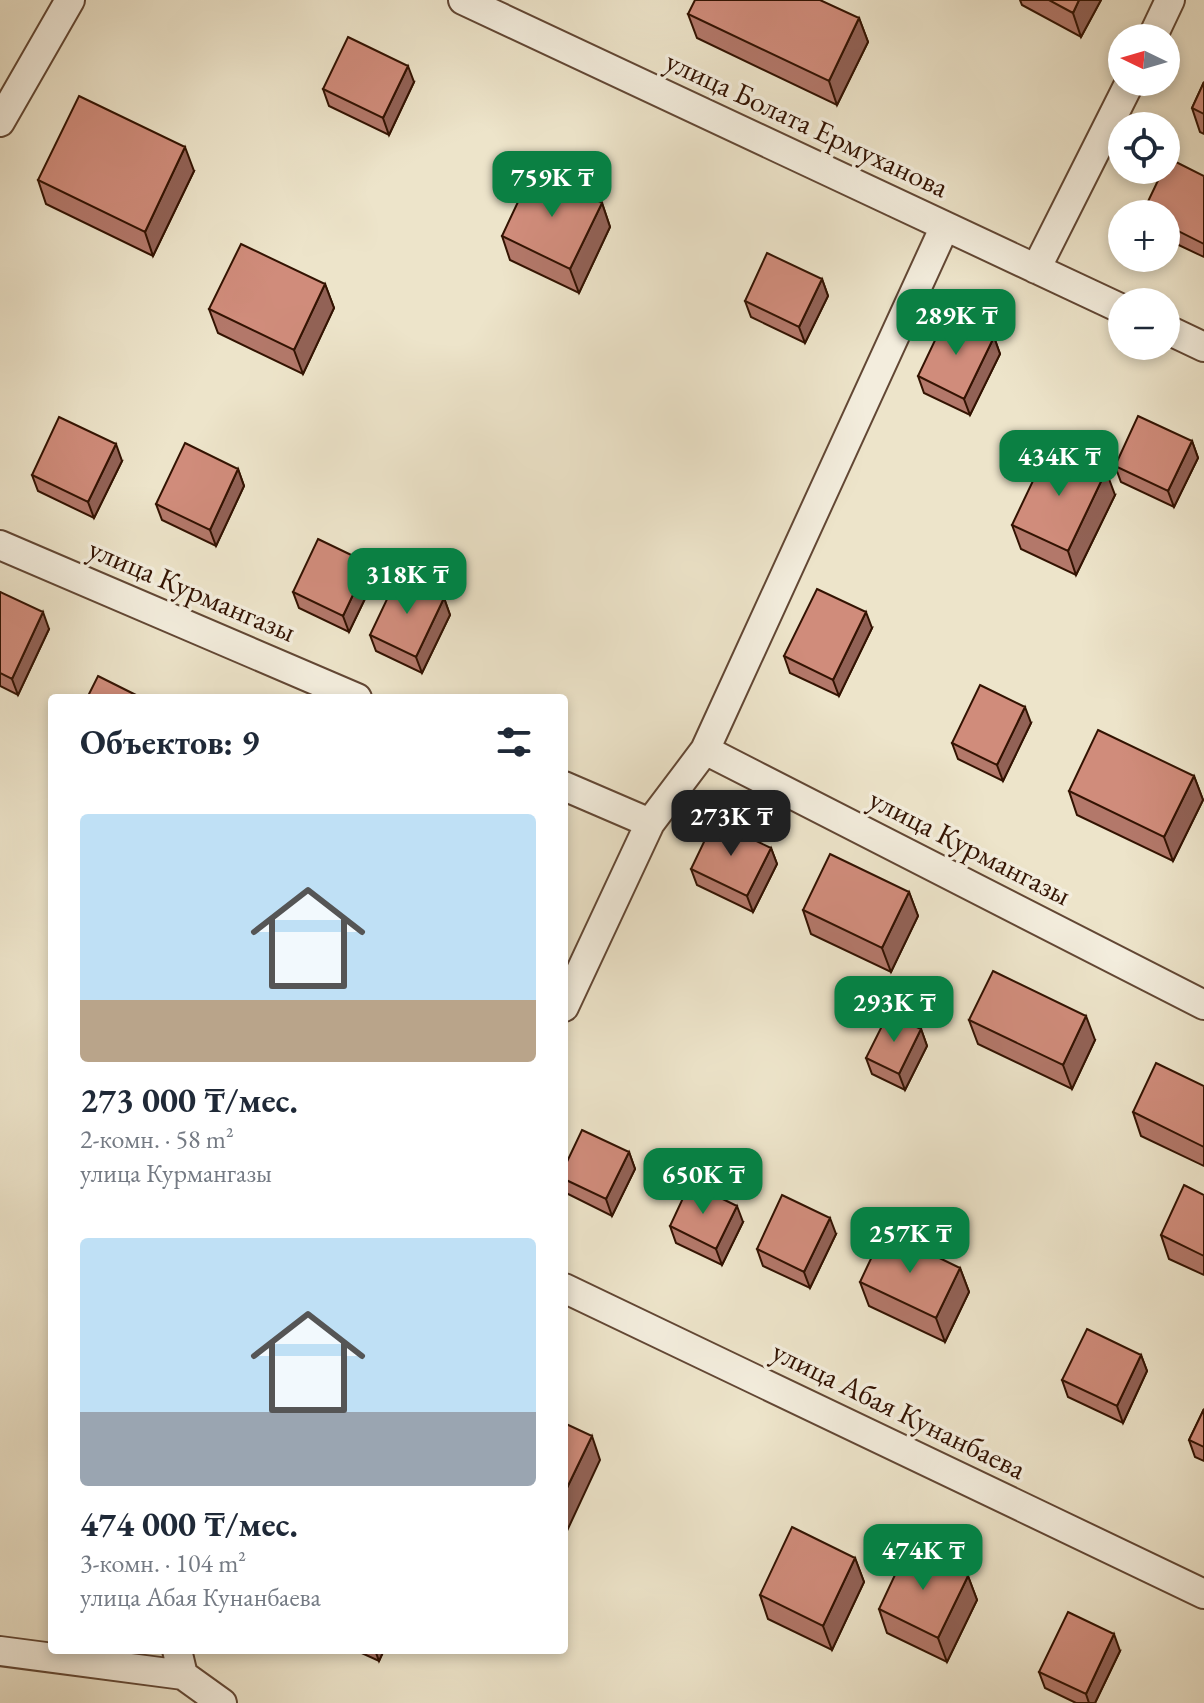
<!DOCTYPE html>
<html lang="ru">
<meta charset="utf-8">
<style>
:root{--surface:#fff;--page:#f2f2f3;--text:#1f2937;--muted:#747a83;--accent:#0b8043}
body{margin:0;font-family:"EB Garamond",serif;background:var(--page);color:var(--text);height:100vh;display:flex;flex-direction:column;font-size:30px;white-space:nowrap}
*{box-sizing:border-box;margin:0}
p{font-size:26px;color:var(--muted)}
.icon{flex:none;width:44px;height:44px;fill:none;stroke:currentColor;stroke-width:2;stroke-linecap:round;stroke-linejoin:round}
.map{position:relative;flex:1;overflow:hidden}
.drawer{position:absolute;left:48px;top:694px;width:520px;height:960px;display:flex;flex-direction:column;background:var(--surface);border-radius:8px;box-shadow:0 4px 12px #0003}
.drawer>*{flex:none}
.needle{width:52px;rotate:275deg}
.fabs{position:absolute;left:1108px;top:24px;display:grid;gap:16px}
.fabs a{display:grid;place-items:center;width:72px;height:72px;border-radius:50%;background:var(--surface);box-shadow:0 4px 12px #0003;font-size:40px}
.price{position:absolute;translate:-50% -68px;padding:0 18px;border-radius:16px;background:var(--accent);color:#fff;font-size:26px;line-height:52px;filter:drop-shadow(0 2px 4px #0008)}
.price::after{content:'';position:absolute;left:50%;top:48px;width:24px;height:18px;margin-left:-12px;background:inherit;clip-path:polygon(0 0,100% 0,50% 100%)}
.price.active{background:#222;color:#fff}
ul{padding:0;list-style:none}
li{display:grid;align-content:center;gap:16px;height:424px;padding:0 32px}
li span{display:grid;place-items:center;height:248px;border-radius:8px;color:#555}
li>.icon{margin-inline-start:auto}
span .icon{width:144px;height:144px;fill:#fffc;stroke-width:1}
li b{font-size:34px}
h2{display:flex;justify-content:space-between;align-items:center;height:96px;padding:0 32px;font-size:34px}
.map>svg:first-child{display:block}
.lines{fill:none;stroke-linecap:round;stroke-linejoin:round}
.street-casing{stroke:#624734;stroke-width:32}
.street{stroke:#f3eddd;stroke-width:28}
.wall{fill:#b3786a;stroke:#331302;stroke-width:2}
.shaded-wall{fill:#926256;stroke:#331302;stroke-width:2}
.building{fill:#d08c7b;stroke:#331302;stroke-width:2}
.labels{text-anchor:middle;stroke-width:7;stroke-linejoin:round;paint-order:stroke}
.street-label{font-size:30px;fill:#331302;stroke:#f3eddd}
</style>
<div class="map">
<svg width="1204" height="1703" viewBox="0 0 1204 1703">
<rect width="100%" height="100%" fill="#ede4ca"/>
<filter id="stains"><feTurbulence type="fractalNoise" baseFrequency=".0025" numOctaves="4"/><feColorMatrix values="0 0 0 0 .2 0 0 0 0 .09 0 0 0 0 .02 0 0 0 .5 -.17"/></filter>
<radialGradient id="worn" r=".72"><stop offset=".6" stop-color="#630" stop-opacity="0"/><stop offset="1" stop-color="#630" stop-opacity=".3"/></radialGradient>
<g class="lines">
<defs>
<path id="street" d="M463,0L1122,309
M1152,38L1170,0
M0,122L70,0
M1036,269L1130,82
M1166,329L1204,347
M0,545L357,698
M705,750L1204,1005
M564,786L650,823
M564,1007L650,823L705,750L945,226
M564,1288L1204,1594
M177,1650L183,1675L222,1703
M0,1651L183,1675"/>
</defs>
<!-- street casing -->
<use href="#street" class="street-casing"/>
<!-- street -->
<use href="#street" class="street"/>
</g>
<!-- wall -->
<path class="wall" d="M1020,0H1101L1081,37L1022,5Z
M688,14L859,18L868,42L837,105L697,38Z
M414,82L389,135L329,106L323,89Z
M1204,82V134L1200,132L1192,108Z
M194,171L153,256L46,204L38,180Z
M1204,176V257L1166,239V214Z
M602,203L610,227L579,293L510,260L502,236Z
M822,279L828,296L805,343L751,317L745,301Z
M325,284L334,308L303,374L218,333L209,309Z
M994,337L1000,354L970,415L924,393L918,376Z
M1192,441L1198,458L1174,507L1121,482L1115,466Z
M122,461L94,518L38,491L32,475Z
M238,469L244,486L216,546L162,520L156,504Z
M1115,495L1076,575L1021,549L1012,525Z
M374,580L349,632L299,608L293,592Z
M0,592L49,629L18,695L0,686Z
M444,598L450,615L422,673L376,651L370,635Z
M872,628L839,696L790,673L784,656Z
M1031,723L1003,781L958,759L952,743Z
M1194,776L1203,800L1173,861L1077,815L1069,791Z
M771,848L777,864L753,912L697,885L691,869Z
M909,892L918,916L891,972L811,934L803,910Z
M969,1020L1095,1040L1072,1089L978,1044Z
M921,1029L927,1046L905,1090L872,1074L866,1058Z
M1204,1086V1166L1141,1136L1133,1112Z
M629,1152L635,1169L612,1216L566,1193L564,1188V1168Z
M1204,1195V1275L1169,1259L1161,1235Z
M743,1222L722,1265L676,1243L670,1226Z
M836,1234L810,1288L763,1266L757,1249Z
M960,1268L969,1292L945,1342L869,1306L860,1282Z
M1141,1355L1147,1371L1123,1423L1068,1397L1062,1380Z
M1204,1409V1461L1195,1457L1189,1440Z
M855,1558L864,1582L832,1650L768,1619L760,1595Z
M968,1576L977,1600L947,1662L887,1633L879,1609Z
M355,1650H384L379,1661Z
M1120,1651L1095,1703H1076L1045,1688L1039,1672Z"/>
<!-- shaded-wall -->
<path class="shaded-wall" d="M1079,0H1101L1081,37L1073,13Z
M859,18L868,42L837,105L829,81Z
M408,66L414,82L389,135L383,118Z
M185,147L194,171L153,256L145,232Z
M602,203L610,227L579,293L570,269Z
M822,279L828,296L805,343L799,327Z
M325,284L334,308L303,374L294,350Z
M994,337L1000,354L970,415L964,399Z
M1192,441L1198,458L1174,507L1168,491Z
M116,444L122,461L94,518L88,502Z
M238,469L244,486L216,546L210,530Z
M1106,471L1115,495L1076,575L1068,551Z
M368,563L374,580L349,632L343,616Z
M444,598L450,615L422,673L416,657Z
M43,612L49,629L18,695L12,679Z
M866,612L872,628L839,696L833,680Z
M1025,707L1031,723L1003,781L997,765Z
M1194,776L1203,800L1173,861L1164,837Z
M771,848L777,864L753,912L747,896Z
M909,892L918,916L891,972L882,948Z
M1086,1016L1095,1040L1072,1089L1063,1065Z
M921,1029L927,1046L905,1090L899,1074Z
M629,1152L635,1169L612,1216L606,1199Z
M737,1206L743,1222L722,1265L716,1249Z
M830,1218L836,1234L810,1288L804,1272Z
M960,1268L969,1292L945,1342L936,1318Z
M1141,1355L1147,1371L1123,1423L1117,1406Z
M592,1436L600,1460L566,1533L564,1528V1494Z
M855,1558L864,1582L832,1650L823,1626Z
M968,1576L977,1600L947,1662L938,1638Z
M1114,1634L1120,1651L1095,1703H1089L1086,1694Z
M375,1650H384L379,1661Z"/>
<!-- building -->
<path class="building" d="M695,0H820L859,18L829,81L688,14Z
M1049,0H1079L1073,13Z
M348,37L408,66L383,118L323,89Z
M1204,82V114L1192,108Z
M79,96L185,147L145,232L38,180Z
M1168,158L1204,176V244L1166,225V214H1142L1163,170H1166V163Z
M533,170L602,203L570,269L502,236Z
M241,244L325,284L294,350L209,309Z
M767,253L822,279L799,327L745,301Z
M947,315L994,337L964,399L918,376Z
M1138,416L1192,441L1168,491L1115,466Z
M59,417L116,444L88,502L32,475Z
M185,443L238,469L210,530L156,504Z
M1050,445L1106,471L1068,551L1012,525Z
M318,539L368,563L343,616L293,592Z
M398,576L444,598L416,657L370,635Z
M817,589L866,612L833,680L784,656Z
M0,592L43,612L12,679L0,673Z
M98,676L142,698H87Z
M980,685L1025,707L997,765L952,743Z
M1098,730L1194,776L1164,837L1069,791Z
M714,821L771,848L747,896L691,869Z
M830,854L909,892L882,948L803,910Z
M993,971L1086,1016L1063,1065L969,1020Z
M888,1014L921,1029L899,1074L866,1058Z
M1156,1063L1204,1086V1147L1133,1112Z
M582,1130L629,1152L606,1199L564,1179V1168Z
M690,1183L737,1206L716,1249L670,1226Z
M1184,1185L1204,1195V1256L1161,1235Z
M782,1195L830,1218L804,1272L757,1249Z
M884,1231L960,1268L936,1318L860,1282Z
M1087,1329L1141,1355L1117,1406L1062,1380Z
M1204,1409V1447L1189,1440Z
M564,1423L592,1436L564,1494Z
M792,1527L855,1558L823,1626L760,1595Z
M908,1547L968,1576L938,1638L879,1609Z
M1068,1612L1114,1634L1086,1694L1039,1672Z"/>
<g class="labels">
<!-- street labels -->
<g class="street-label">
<text transform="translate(807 124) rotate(25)" y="10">улица Болата Ермуханова</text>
<text transform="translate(192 590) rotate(23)" y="10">улица Курмангазы</text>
<text transform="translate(970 847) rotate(27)" y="10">улица Курмангазы</text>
<text transform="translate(899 1410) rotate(26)" y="10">улица Абая Кунанбаева</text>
</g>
</g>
<rect width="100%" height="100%" filter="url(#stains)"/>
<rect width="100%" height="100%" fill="url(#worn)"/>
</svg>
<div class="fabs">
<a><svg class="needle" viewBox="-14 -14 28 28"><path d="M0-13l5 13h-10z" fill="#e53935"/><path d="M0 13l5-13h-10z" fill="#747a83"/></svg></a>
<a><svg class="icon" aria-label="locate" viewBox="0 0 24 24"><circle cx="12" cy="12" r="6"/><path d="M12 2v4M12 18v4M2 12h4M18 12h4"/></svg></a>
<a>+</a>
<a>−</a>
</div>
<b class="price" style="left:552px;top:219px">759K ₸</b>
<b class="price" style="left:956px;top:357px">289K ₸</b>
<b class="price" style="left:1059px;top:498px">434K ₸</b>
<b class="price" style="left:407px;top:616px">318K ₸</b>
<b class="price active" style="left:731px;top:858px">273K ₸</b>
<b class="price" style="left:894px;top:1044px">293K ₸</b>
<b class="price" style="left:703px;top:1216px">650K ₸</b>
<b class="price" style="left:910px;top:1275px">257K ₸</b>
<b class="price" style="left:923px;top:1592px">474K ₸</b>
<section class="drawer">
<h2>Объектов: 9<svg class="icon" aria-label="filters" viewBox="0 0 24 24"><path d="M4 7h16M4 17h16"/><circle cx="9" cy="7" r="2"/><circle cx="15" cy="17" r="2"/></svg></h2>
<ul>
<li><span style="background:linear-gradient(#bfe0f5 75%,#b9a48a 0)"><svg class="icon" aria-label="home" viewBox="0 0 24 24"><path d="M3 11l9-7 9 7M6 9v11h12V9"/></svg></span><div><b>273 000 ₸/мес.</b><p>2-комн. · 58 m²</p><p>улица Курмангазы</p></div></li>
<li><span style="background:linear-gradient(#bfe0f5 70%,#9aa5b1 0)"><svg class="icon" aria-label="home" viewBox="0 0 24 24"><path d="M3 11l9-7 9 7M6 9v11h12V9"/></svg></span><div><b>474 000 ₸/мес.</b><p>3-комн. · 104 m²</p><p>улица Абая Кунанбаева</p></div></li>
</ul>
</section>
</div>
